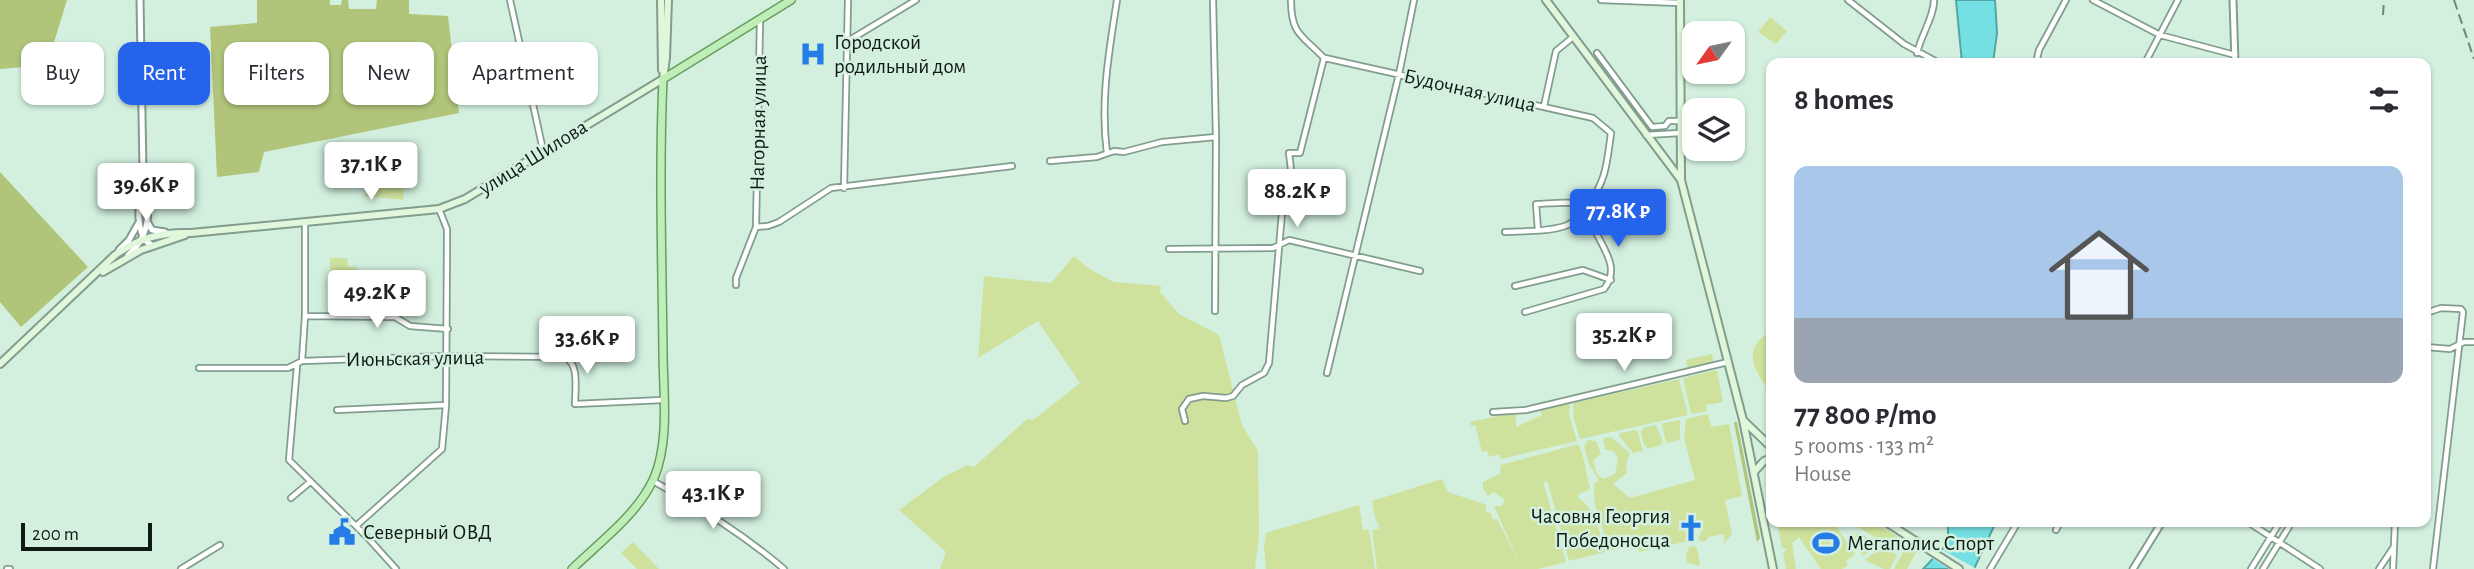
<!DOCTYPE html>
<meta charset="utf-8">
<style>
:root{--surface:#fff;--page:#f2f2f3;--text:#2b2b33;--muted:#7c7c81;--line:#e1e1e2;--accent:#2563eb}
body{margin:0;font-family:"Alegreya Sans",sans-serif;background:var(--page);color:var(--text);height:100vh;display:flex;flex-direction:column;font-size:26px;white-space:nowrap}
*{box-sizing:border-box;margin:0}
p{font-size:23px;color:var(--muted)}
.icon{flex:none;width:38px;height:38px;fill:none;stroke:currentColor;stroke-width:2;stroke-linecap:round;stroke-linejoin:round}
.map{position:relative;flex:1;overflow:hidden}
.details{position:absolute;left:1766px;top:58px;width:665px;height:469px;display:flex;flex-direction:column;background:var(--surface);border-radius:14px;box-shadow:0 2px 5px #0004}
.details>*{flex:none}
.top-card{position:absolute;left:21px;top:42px;width:665px;height:63px;display:flex;gap:14px}
.needle{width:46px;rotate:237deg}
.fabs{position:absolute;left:1682px;top:21px;display:grid;gap:14px}
.fabs a{display:grid;place-items:center;width:63px;height:63px;border-radius:14px;background:var(--surface);box-shadow:0 2px 5px #0004;font-size:35px}
.scale{position:absolute;left:21px;bottom:18px;width:131px;box-sizing:border-box;padding-left:7px;border:4px solid #0f1a14;border-top:0;font-size:19px;line-height:24px;white-space:nowrap;color:#0f1a14;-webkit-text-stroke:5px #d3f0df;paint-order:stroke}
.price{position:absolute;translate:-50% -60px;padding:0 16px;border-radius:7px;background:#fff;color:#222;font-size:23px;line-height:46px;filter:drop-shadow(0 2px 4px #0008)}
.price::after{content:'';position:absolute;left:50%;top:42px;width:21px;height:16px;margin-left:-10px;background:inherit;clip-path:polygon(0 0,100% 0,50% 100%)}
.price.selected{background:var(--accent);color:#fff}
ul{padding:0;list-style:none}
li{display:grid;align-content:center;gap:14px;height:371px;padding:0 28px}
li+li{border-top:2px solid var(--line)}
li span{display:grid;place-items:center;height:217px;border-radius:14px;color:#555}
li>.icon{margin-inline-start:auto}
span .icon{width:126px;height:126px;fill:#fffc;stroke-width:1}
li b{font-size:30px}
h2{display:flex;justify-content:space-between;align-items:center;height:84px;padding:0 28px;font-size:30px}
.tag{padding:0 24px;border-radius:14px;background:var(--surface);box-shadow:0 2px 5px #0004;font-size:24px;line-height:63px}
.tag.selected{background:var(--accent);color:#fff}
.map>svg:first-child{display:block}
.green{fill:#cfe29d}
.forest{fill:#b0c47a}
.water{fill:#74e0e3;stroke:#56a5a5;stroke-width:2}
.pier{fill:#d3f0df}
.lines{fill:none;stroke-linecap:round;stroke-linejoin:round}
.minor-casing{stroke:#829d8e;stroke-width:8}
.tertiary-casing{stroke:#829d8e;stroke-width:9}
.secondary-casing{stroke:#829d8e;stroke-width:10}
.primary-casing{stroke:#679d5f;stroke-width:10}
.minor{stroke:#fff;stroke-width:4.5}
.tertiary{stroke:#fff;stroke-width:5}
.secondary{stroke:#e0f7db;stroke-width:6}
.primary{stroke:#c0eeb8;stroke-width:7}
.rail{stroke:#71857a;stroke-width:2;stroke-dasharray:10 5;stroke-linecap:butt}
.labels{text-anchor:middle;stroke-width:5;stroke-linejoin:round;paint-order:stroke}
.poi-label{font-size:21px;fill:#0f1a14;stroke:#d3f0df;text-anchor:start}
.street-label{font-size:21px;fill:#0f1a14;stroke:#d3f0df}
</style>
<div class="map">
<svg width="2474" height="569" viewBox="0 0 2474 569">
<rect width="100%" height="100%" fill="#d3f0df"/>
<!-- green -->
<path class="green" d="M1770,17L1787,31L1776,44L1758,32Z
M368,177L405,181L403,200L365,196Z
M1074,256L1088,268L1114,282L1161,286L1160,292L1179,314L1219,335L1242,425L1258,451L1259,535L1255,569H940L946,552L899,510L945,476L968,465L974,467L1027,419L1033,420L1080,383L1038,321L978,358L984,276L1051,283Z
M330,258H347L348,267H357V292L330,293Z
M1771,331V393C1754,370 1740,350 1771,331Z
M1712,354L1714,364L1688,370L1686,360Z
M1717,370L1723,402L1706,405L1707,411L1691,414L1683,378Z
M1679,379L1688,415L1580,439L1574,419L1573,403Z
M1567,404L1570,405L1569,415L1577,441L1501,459L1500,454L1489,457L1487,451L1482,452L1475,425L1471,426L1470,422L1516,412V427L1542,415L1540,410Z
M1708,414L1711,427L1729,424L1742,496L1725,500L1732,534L1724,544V534L1708,537L1707,540L1701,542L1698,538L1701,533L1698,521L1692,517L1687,518L1684,524L1688,535L1692,536L1693,540L1639,552L1636,545L1609,551L1594,500V484L1599,480L1589,464L1584,446L1588,440L1596,441L1601,454L1593,461L1597,474L1603,479L1615,474L1618,458L1614,452L1605,449L1603,438L1611,437L1630,453L1626,464L1627,473L1613,484L1630,498L1695,480L1684,438L1686,419Z
M1680,420V440L1666,443L1662,425L1664,423Z
M1656,425L1663,441L1661,445L1648,449L1644,445L1641,432L1643,428Z
M1635,430L1638,432L1643,451L1633,453L1619,436L1620,433Z
M1578,444C1586,459 1585,472 1590,487L1588,491L1580,493L1578,498C1597,509 1599,532 1605,552L1569,561L1548,483L1543,481L1566,562L1538,569H1377L1372,530L1379,529L1378,522H1376L1372,501L1442,479L1448,492L1487,505L1485,511L1491,513L1492,519H1497L1518,560L1494,506H1502L1505,500L1494,492L1488,496L1483,488V482L1500,474L1501,465Z
M1359,505L1363,530H1369L1375,569H1266L1264,547L1266,533Z
M1777,522H1833L1855,554L1846,561L1848,565L1842,569H1821L1799,537L1792,543L1796,569H1786L1783,553L1787,549L1782,548Z
M1849,522H1874L1905,541L1900,550H1897Z
M1859,532L1878,545L1863,556L1850,540Z
M633,542L659,569H637L621,553Z
M1908,543L1918,549L1907,569H1894Z
M1694,546L1697,548L1700,564L1698,566L1687,562L1686,555L1689,547Z
M1883,547L1897,555L1890,569H1884L1864,560Z"/>
<!-- forest -->
<path class="forest" d="M0,0H67L47,65L0,69Z
M257,0H330V5H341L342,0H348L349,9H376L377,0H409V14L448,16L459,113L264,152L259,172L217,177L210,27L257,23Z
M0,172L88,267L21,327L0,302Z
M1734,422H1737L1760,538L1757,542Z"/>
<!-- water -->
<path class="water" d="M1956,0H1995L1997,33L1993,63H1962Z
M1948,522H1996L1974,569H1923L1944,547L1948,540Z"/>
<!-- pier -->
<path class="pier" d="M1939,548L1977,569H1949L1930,557Z"/>
<g class="lines">
<defs>
<path id="minor" d="M510,0L543,150
M1213,0L1216,137L1215,311
M1601,0L1680,3
M1848,0L1904,44L1939,63
M2093,0L2160,35L2235,55
M848,41L916,0
M1597,53L1652,127L1665,126L1669,121H1680
M1917,53C1921,35 1934,17 1934,0
M1325,58L1593,118L1611,133C1607,164 1606,183 1585,209C1579,216 1574,223 1565,226C1547,232 1524,231 1505,232
M2036,63L2039,50L2066,0
M2145,63L2178,0
M1544,106L1556,51L1573,37
M1646,135L1680,133
M1107,153C1100,101 1109,52 1117,0
M1050,161L1097,157L1114,151L1124,152L1162,142L1216,137
M844,188L848,0
M756,227L760,20
M1169,249L1273,248L1289,240L1420,271
M736,285V278L756,227L768,226L779,222L831,188L1012,166
M1515,286L1583,270L1611,280
M1525,312L1604,289C1621,268 1603,249 1594,228C1591,222 1592,213 1586,208C1573,199 1550,204 1536,204L1538,230
M2426,313L2441,308L2461,309L2463,312L2433,569
M305,316L395,317L410,326L448,329
M2426,347L2450,349L2464,342H2474
M302,361L305,316V222
M297,366L289,460L368,538L396,569
M199,368H288L302,361L447,356L563,357C580,361 575,389 575,404L663,400
M1327,373L1399,74L1414,0
M337,410L446,405
M1493,412L1526,410L1728,362
M1185,421L1182,409L1189,399L1203,396L1226,398L1233,396L1242,385L1264,373L1269,363L1283,201C1295,187 1291,170 1289,153H1300L1324,58C1302,35 1291,35 1291,0
M653,481C699,507 743,534 784,569
M291,498L310,482
M2248,522L2320,569
M356,526L442,449L446,405L447,244V229L439,209
M2056,530L2060,522
M7,569H10
M181,569L220,545
M1990,569L2018,522
M2251,569L2280,522
M2263,569L2292,522
M2379,569L2393,548
M2393,569L2395,522"/>
<path id="tertiary" d="M140,0L143,171C141,189 131,237 152,245
M2233,0L2235,63
M148,223L152,230L165,232
M119,250L129,240L138,224
M128,255C153,234 149,208 144,178
M2133,569L2162,522"/>
<path id="secondary" d="M661,0L662,70
M1546,0L1681,180L1743,420L1773,569
M1680,0L1681,178
M663,79L666,58L668,0
M103,272L141,250L185,235
M0,364L115,255C139,238 161,232 191,233L439,209L465,199L663,79
M1744,421L1771,447
M1754,472L1764,461L1771,458
M1886,522L1959,569"/>
<path id="primary" d="M572,569C600,542 638,514 654,478C670,440 663,391 663,351C662,260 659,169 663,79L791,0"/>
</defs>
<!-- minor casing -->
<use href="#minor" class="minor-casing"/>
<!-- tertiary casing -->
<use href="#tertiary" class="tertiary-casing"/>
<!-- secondary casing -->
<use href="#secondary" class="secondary-casing"/>
<!-- primary casing -->
<use href="#primary" class="primary-casing"/>
<!-- minor -->
<use href="#minor" class="minor"/>
<!-- tertiary -->
<use href="#tertiary" class="tertiary"/>
<!-- secondary -->
<use href="#secondary" class="secondary"/>
<!-- primary -->
<use href="#primary" class="primary"/>
<!-- rail -->
<path class="rail" d="M2454,0L2474,59
M2383,15L2384,0"/>
</g>
<!-- icons -->
<defs>
<symbol id="hospital-bare" viewBox="-9 -9 18 18"><path d="M-5-5h3v3.5h4V-5h3V5h-3V1.5h-4V5h-3Z" fill="#267ce7" stroke="#d3f0df" stroke-width="2.5" paint-order="stroke"/></symbol>
<symbol id="church-bare" viewBox="-9 -9 18 18"><path d="M-1.2-6h2.4v3.5h3.3v2.4h-3.3V6h-2.4V-.1h-3.3v-2.4h3.3Z" fill="#267ce7" stroke="#d3f0df" stroke-width="2.5" paint-order="stroke"/></symbol>
<symbol id="civic-bare" viewBox="-9 -9 18 18"><path d="M-.6-6.5H3V-4.5H.6V-3L4-1V1h2V6H-6V1h2V-1L-.6-3ZM-1.2 2.5V6h2.4V2.5Z" fill="#267ce7" stroke="#d3f0df" stroke-width="2.5" paint-order="stroke"/></symbol>
<symbol id="stadium-bare" viewBox="-9 -9 18 18"><path d="M0-5a6.5 5 0 1 0 0 10a6.5 5 0 1 0 0-10ZM-3.5-1.8h7v3.6h-7Z" fill="#267ce7" stroke="#d3f0df" stroke-width="2.5" paint-order="stroke"/></symbol>
</defs>
<g fill-rule="evenodd">
<use href="#hospital-bare" x="794" y="35" width="38" height="38"/>
<use href="#church-bare" x="1672" y="509" width="38" height="38"/>
<use href="#civic-bare" x="323" y="513" width="38" height="38"/>
<use href="#stadium-bare" x="1807" y="524" width="38" height="38"/>
</g>
<g class="labels">
<!-- poi labels -->
<g class="poi-label">
<text x="834" y="49">Городской<tspan x="834" dy="24">родильный дом</tspan></text>
<text x="1670" y="523" text-anchor="end">Часовня Георгия<tspan x="1670" dy="24">Победоносца</tspan></text>
<text x="363" y="539">Северный ОВД</text>
<text x="1847" y="550">Мегаполис Спорт</text>
</g>
<!-- street labels -->
<g class="street-label">
<text transform="translate(1470 90) rotate(13)" y="7">Будочная улица</text>
<text transform="translate(758 123) rotate(-89)" y="7">Нагорная улица</text>
<text transform="translate(533 157) rotate(-32)" y="7">улица Шилова</text>
<text transform="translate(415 358) rotate(-1)" y="7">Июньская улица</text>
</g>
</g>
</svg>
<div class="fabs">
<a><svg class="needle" viewBox="-14 -14 28 28"><path d="M0-13l5 13h-10z" fill="#e53935"/><path d="M0 13l5-13h-10z" fill="#7c7c81"/></svg></a>
<a><svg class="icon" aria-label="layers" viewBox="0 0 24 24"><path d="M12 4l9 5-9 5-9-5zM3 14l9 5 9-5"/></svg></a>
</div>
<div class="scale">200 m</div>
<b class="price" style="left:371px;top:202px">37.1K ₽</b>
<b class="price" style="left:146px;top:223px">39.6K ₽</b>
<b class="price" style="left:1297px;top:229px">88.2K ₽</b>
<b class="price selected" style="left:1618px;top:249px">77.8K ₽</b>
<b class="price" style="left:377px;top:330px">49.2K ₽</b>
<b class="price" style="left:1624px;top:373px">35.2K ₽</b>
<b class="price" style="left:587px;top:376px">33.6K ₽</b>
<b class="price" style="left:713px;top:531px">43.1K ₽</b>
<div class="top-card">
<a class="tag">Buy</a>
<a class="tag selected">Rent</a>
<a class="tag">Filters</a>
<a class="tag">New</a>
<a class="tag">Apartment</a>
</div>
<section class="details">
<h2>8 homes<svg class="icon" aria-label="filters" viewBox="0 0 24 24"><path d="M4 7h16M4 17h16"/><circle cx="9" cy="7" r="2"/><circle cx="15" cy="17" r="2"/></svg></h2>
<ul>
<li><span style="background:linear-gradient(#a9c7e8 70%,#9aa5b1 0)"><svg class="icon" aria-label="home" viewBox="0 0 24 24"><path d="M3 11l9-7 9 7M6 9v11h12V9"/></svg></span><div><b>77 800 ₽/mo</b><p>5 rooms · 133 m²</p><p>House</p></div></li>
</ul>
</section>
</div>
